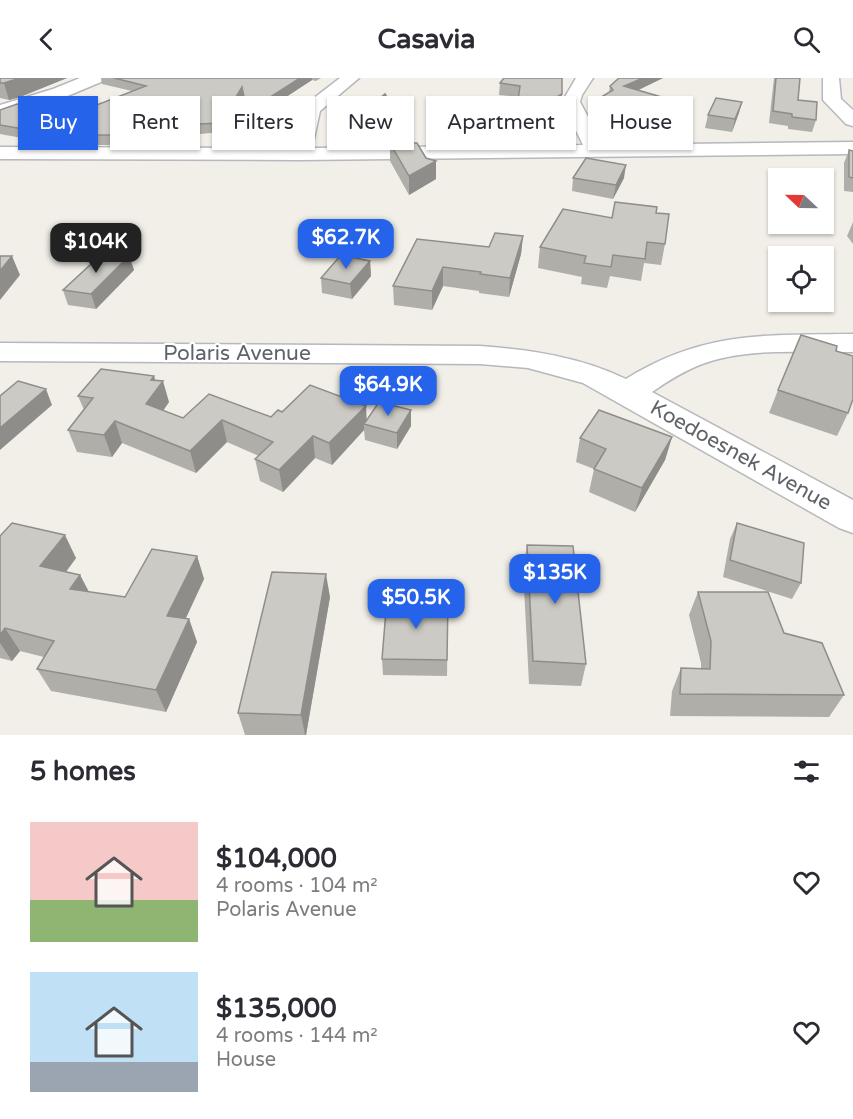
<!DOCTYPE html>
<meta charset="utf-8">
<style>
:root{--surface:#fff;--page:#f7f7f7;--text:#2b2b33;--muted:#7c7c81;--accent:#2563eb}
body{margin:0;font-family:"Varela Round",sans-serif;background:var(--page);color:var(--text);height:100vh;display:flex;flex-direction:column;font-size:22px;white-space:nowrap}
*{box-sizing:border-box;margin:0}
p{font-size:20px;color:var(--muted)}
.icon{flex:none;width:33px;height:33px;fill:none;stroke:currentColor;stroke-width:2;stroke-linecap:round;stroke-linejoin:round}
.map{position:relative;height:657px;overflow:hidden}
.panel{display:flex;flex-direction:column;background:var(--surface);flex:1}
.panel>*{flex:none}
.banner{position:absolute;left:18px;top:18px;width:818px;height:54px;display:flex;gap:12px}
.needle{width:39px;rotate:292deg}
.buttons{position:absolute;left:768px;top:90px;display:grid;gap:12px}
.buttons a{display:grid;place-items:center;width:66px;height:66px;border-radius:0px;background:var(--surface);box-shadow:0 2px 4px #0004;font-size:30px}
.price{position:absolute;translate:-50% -51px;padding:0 14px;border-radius:12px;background:var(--accent);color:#fff;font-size:20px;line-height:39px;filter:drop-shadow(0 2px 3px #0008)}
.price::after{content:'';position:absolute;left:50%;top:36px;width:18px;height:14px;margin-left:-9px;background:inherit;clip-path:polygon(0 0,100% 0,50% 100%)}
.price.on{background:#222;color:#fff}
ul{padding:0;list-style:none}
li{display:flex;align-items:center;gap:18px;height:150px;padding:0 30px}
li span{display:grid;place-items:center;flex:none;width:168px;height:120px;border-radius:0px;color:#555}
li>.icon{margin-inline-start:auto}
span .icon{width:72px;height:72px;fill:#fffc;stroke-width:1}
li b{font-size:26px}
h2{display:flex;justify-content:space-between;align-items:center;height:72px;padding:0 30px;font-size:26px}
.chip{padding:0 21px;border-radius:0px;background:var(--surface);box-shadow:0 2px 4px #0004;font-size:21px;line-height:54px}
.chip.on{background:var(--accent);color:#fff}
header{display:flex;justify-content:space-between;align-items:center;height:78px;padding:0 30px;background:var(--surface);font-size:27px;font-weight:800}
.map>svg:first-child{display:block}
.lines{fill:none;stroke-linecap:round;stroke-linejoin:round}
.minor-casing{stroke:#b5b8bc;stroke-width:3}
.minor{fill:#fff;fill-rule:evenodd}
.wall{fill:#afaea9}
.shaded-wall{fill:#8f8d8a}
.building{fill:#cccac5;stroke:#8f8d8a;stroke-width:1.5}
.labels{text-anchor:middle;stroke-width:4.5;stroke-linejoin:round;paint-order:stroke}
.street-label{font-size:21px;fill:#5f6368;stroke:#fff}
</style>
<header><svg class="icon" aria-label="back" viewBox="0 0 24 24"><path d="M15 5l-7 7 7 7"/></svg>Casavia<svg class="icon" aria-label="search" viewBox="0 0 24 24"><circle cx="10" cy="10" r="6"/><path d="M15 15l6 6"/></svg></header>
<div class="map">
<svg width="853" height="657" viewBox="0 0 853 657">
<rect width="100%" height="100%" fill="#f1efe8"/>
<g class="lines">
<defs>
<path id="minor" d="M80,0H103L101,4L65,19L0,39V27L53,11Z
M340,0H359L320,33L312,70L583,67L562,24L576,0H593L582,17L580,24L603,67L853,64V76L300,82L0,81V69L291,70L305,27Z
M823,0H839L841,21L853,32V48L846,46L823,22Z
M853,256V274C805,275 751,269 705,285C685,292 668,303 652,314L853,422V455L839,450L583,305L528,290L480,286L0,283V265L480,268C531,272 580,279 626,301C703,253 766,257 853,256Z"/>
</defs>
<!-- minor casing -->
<use href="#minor" class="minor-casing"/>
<!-- minor -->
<use href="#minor" class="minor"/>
</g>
<!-- wall -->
<path class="wall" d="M0,0H67L20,19L9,22L0,20Z
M101,0H321L316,3L312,2L248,44L244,18L222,54L200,56L198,61L151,62L123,55L116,67H61L0,56V32L71,37L132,13L102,6Z
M504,0L561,27L547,36L517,35L519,19L499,17L500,5Z
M619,0H663L638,12L673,35L645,48L596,32L598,21L609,14L610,8Z
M774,0H800L798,22L816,42L812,54L788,51V48L769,45Z
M742,24L732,54L705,50L708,37Z
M367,31L407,54L408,65L426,80L436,83V101L409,117L390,83V67H381L367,43Z
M849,72L853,73V114L844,113V85Z
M573,100H624L613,121L572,113Z
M656,135L665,166L661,187L644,185L641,203L610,198L607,210L581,206L582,199L538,190L540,169L612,140Z
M853,144V166L847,158Z
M523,158L521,176L509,219L479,215V213L443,208L432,232L394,227L393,208Z
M129,178L134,192L96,231L68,227L63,212Z
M370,183L371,198L352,221L322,215L321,200Z
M836,273L848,335L837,358L769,335L778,312Z
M155,302L169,324L163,333L183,340L271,339L282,334L367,342L411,332V348L397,371L365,362L364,352L332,387L315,380L283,414L260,403L255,381L259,378L227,364L196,395L122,365L112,379L77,374L68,352L84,332L78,318Z
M672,359L665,382L635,434L589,414L594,391L576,384L580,360Z
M737,445L801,505L792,521L723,499L730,461Z
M0,458L76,480L66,494L80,497L89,514L125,519L197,478L204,501L186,540L189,541L197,564L166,634L51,613L37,591L44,579L20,573L12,583L0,580Z
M527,467L586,586L581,608L529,606L523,490Z
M698,514L784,555L844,617L829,639L670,638L672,613L681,590L701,591V585L689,537Z
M330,519L306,657H245L238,635Z
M448,522L447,598L383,597L382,581Z"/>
<!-- shaded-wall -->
<path class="shaded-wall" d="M20,0H67L20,19L9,22L4,5Z
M300,0H312V2L248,44L247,34Z
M643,0H663L622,20L624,8Z
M242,9L244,18L222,54L220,45Z
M562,16L561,27L547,36L548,24Z
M675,23L673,35L645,48L648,36Z
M742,24L739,35L732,54L735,41Z
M121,45L123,55L116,67L114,57Z
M199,46L200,56L198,61L196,51Z
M436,83V101L409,117V98Z
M626,87L624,100L613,121L616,107Z
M523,158L521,176L509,219L510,200Z
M12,178L20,197L0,222V193Z
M129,178L134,192L96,231L91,216Z
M370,183L371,198L352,221L350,206Z
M443,189V208L432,232V213Z
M154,298L158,310L163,303L169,324L152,348L146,326L151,302Z
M46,311L52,327L0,372V350Z
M366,328L367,347L364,346V352L332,387L329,365Z
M411,332V348L397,371V355Z
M222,342L227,364L196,395L190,373Z
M115,343L122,365L112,379L104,357Z
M313,358L315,380L283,414L279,392Z
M672,359L665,382L635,434L642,410Z
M65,457L76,480L53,511L40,488Z
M197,478L204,501L176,561L167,538Z
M326,496L330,519L306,657H305L301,637Z
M80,497L92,520L70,511Z
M189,541L197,564L166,634L156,612Z
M5,550L20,573L12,583L0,565V557Z"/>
<!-- building -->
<path class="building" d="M0,0H20L4,5H0Z
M114,0H300L247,34L242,9L220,45L199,46L196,51L148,52L121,45L114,57H58L0,47V32L17,26L71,37L146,8Z
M504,0H562V16L548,24L518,23L520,8L500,5Z
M619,0H643L624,8L675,23L648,36L598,21L613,12L610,8Z
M776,0H800L798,22L817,24L816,42L792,39V36L773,33Z
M385,16L407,54L380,55L367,31Z
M716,20L742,24L735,41L708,37Z
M390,65H417L426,80L436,83L409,98Z
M849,72L853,73V100L849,99Z
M586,80L626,87L616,107L573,100Z
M615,124L657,129L656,135L669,136L665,166L647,164L645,181L613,177L611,189L584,185L586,178L540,169L563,131L612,140Z
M495,155L523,158L510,200L480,196L481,194L443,189L432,213L393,208L417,161L489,169Z
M103,175L129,178L91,216L63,212Z
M341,177L370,183L350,206L321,200Z
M0,178H12L0,193Z
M801,257L837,268L836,273L853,278V321L848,335L778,312Z
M101,291L154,298L151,302L163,303L146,326L183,340L209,316L271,339L278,332L282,334L310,307L366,328L329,365L313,358L279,392L255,381L273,364L222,342L190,373L115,343L104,357L68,352L93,320L78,318Z
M18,303L46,311L0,350V318Z
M379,324L411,332L397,355L364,346Z
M599,332L672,359L642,410L594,391L606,371L580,360Z
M12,445L65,457L40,488L80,497L70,511L125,519L152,471L197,478L167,538L189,541L156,612L37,591L54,563L5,550L0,557V458Z
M737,445L804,465L801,505L730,482Z
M527,467L573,468L586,586L533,583Z
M272,494L326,496L301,637L238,635Z
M698,514H768L784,555L822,565L844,617L680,616L681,590L710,591L711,563Z
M387,520L448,522L447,582L382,581Z"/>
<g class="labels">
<!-- street labels -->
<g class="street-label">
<text x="237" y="282">Polaris Avenue</text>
<text transform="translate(741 377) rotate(29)" y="7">Koedoesnek Avenue</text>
</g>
</g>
</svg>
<div class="buttons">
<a><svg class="needle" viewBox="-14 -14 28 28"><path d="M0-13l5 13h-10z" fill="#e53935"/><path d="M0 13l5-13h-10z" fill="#7c7c81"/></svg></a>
<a><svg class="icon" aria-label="locate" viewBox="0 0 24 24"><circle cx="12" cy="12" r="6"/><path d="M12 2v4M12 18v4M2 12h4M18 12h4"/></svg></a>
</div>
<b class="price" style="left:346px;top:192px">$62.7K</b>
<b class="price on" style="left:96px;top:196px">$104K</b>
<b class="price" style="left:388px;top:339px">$64.9K</b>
<b class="price" style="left:555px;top:527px">$135K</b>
<b class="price" style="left:416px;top:552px">$50.5K</b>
<div class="banner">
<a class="chip on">Buy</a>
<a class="chip">Rent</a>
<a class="chip">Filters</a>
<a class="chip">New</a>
<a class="chip">Apartment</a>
<a class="chip">House</a>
</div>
</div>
<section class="panel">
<h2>5 homes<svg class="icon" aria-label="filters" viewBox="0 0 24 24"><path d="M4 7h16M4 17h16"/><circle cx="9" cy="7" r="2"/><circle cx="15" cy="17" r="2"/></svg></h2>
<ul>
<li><span style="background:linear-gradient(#f6c9c9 65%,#8fb573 0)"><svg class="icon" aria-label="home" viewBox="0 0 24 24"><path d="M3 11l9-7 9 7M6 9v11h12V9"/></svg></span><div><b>$104,000</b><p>4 rooms · 104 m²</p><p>Polaris Avenue</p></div><svg class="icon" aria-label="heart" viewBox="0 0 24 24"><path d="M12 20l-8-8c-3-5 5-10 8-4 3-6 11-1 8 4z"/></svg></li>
<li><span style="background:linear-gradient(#bfe0f5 75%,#9aa5b1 0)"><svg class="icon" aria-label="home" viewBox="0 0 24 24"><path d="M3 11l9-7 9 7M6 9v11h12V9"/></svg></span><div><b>$135,000</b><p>4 rooms · 144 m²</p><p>House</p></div><svg class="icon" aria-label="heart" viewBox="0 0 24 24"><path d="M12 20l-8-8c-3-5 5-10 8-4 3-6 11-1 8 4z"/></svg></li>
</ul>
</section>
